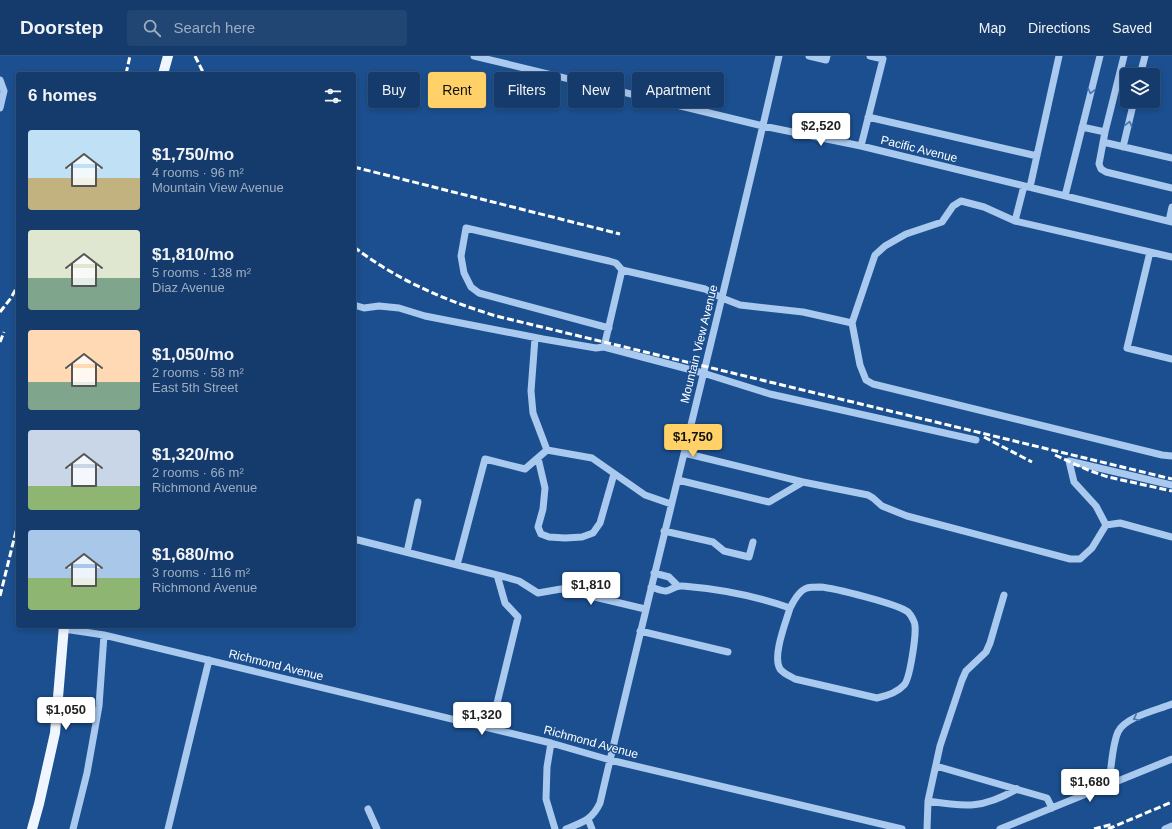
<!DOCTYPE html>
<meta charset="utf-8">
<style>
:root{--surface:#143b6b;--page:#214673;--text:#f1f3f6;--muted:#9dadc1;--line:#33557e;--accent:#ffd166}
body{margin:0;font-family:Arial,sans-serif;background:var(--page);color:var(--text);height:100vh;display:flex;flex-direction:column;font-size:15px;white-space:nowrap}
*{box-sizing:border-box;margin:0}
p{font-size:13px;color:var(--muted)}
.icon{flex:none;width:22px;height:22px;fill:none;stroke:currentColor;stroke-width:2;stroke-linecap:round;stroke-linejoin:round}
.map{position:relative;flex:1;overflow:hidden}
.side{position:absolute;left:16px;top:16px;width:340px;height:556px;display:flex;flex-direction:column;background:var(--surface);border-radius:4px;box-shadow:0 2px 6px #0003,0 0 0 1px var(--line)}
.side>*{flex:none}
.guide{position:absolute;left:368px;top:16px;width:380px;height:36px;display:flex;gap:8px}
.tools{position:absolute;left:1120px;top:12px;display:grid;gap:8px}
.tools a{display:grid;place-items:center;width:40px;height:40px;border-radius:4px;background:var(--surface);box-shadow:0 2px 6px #0003,0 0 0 1px var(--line);font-size:20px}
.price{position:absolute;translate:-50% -34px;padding:0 9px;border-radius:4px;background:#fff;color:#222;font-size:13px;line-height:26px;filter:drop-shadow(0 1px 2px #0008)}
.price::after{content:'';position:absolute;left:50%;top:24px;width:12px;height:9px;margin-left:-6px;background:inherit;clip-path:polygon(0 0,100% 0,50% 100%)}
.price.selected{background:var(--accent);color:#111}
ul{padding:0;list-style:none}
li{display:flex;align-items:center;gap:12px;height:100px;padding:0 12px}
li span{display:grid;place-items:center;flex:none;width:112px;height:80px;border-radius:4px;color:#555}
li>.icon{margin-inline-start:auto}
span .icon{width:48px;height:48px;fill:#fffc;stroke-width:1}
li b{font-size:17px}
h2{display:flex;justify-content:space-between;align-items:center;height:48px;padding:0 12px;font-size:17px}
.pill{padding:0 14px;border-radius:4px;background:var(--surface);box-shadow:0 2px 6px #0003,0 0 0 1px var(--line);font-size:14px;line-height:36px}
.pill.selected{background:var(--accent);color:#111}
header{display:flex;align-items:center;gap:24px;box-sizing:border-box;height:56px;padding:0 20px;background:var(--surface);border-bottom:1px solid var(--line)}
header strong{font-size:19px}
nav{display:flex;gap:22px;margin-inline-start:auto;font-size:14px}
.search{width:280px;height:36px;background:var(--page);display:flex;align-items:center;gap:10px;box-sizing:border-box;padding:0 14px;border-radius:4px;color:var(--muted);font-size:15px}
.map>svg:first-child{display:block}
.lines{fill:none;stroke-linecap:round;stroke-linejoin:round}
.minor{stroke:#a9c9ee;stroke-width:7}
.major{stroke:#f0f6ff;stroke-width:10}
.rail{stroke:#fff;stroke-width:3;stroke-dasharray:7 3;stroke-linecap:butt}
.oneway{stroke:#4674ac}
.labels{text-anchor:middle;stroke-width:3;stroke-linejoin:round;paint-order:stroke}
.street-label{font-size:12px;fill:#fff;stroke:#1b4f8f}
</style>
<header>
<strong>Doorstep</strong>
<div class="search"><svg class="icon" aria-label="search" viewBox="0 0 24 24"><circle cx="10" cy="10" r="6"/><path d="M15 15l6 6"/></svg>Search here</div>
<nav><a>Map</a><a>Directions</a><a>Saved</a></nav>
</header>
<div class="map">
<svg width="1172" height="773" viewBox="0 0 1172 773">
<rect width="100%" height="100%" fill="#1b4f8f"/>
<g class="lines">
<!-- minor -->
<path class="minor" d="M474,0L763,70L861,90L1172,166
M809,0L826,4L827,0
M1124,0L1105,76L1099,108L1101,113L1106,116L1172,132
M1140,19L1145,0
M0,24L4,35L0,52
M868,61L1037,100
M1082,71L1105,76
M1103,86L1172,102
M861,90L883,3L870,0
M1123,91L1134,45
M1030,131L1059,0
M1065,140L1100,0
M1015,165L1024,130
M1169,165L1172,151
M1172,201L1150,196L1127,292L1172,303
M354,249L364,252L379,250L399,252L425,260L543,283L596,292L604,291
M852,267L875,199L885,190L906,178L942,166L953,150L961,145L984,151L1015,165L1150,196
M609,272L479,237L471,231L464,217L461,200L466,172L609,205L616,207L622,214
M535,282L531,335L533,357L547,394
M976,384L770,338L703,317L604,291L622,214L705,233L722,242L740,249L803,256L852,267L860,309L866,324L873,328L1162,399L1172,400
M538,402L545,432L543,453L538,471L541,478L549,481L565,482L582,481L593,477L600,467L614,418
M678,424L769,446L803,426L684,397
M803,426L868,439L873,442L882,450L907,460L1070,503H1080L1092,492L1106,469L1120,467L1172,481
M1106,469L1096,450L1074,426L1069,405L1172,429
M664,475L713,486L724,495L749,501L753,486
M354,483L505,521L519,525L538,537L561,533L645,553
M407,496L418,446
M457,509L485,403L525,413L547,394L592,402L645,439L671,448
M654,517L669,521L677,529
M651,531C655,532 661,535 666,535C672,534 675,529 683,530C719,533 756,540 790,552C786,566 772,600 780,613C784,618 790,620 795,623L877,642C886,640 897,637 904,629C910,623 916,580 915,570C915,566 911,559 908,556C898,548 834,532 820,531C816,531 811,531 807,532C800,534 793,546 790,552
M64,573L104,579L551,687L610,704L902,773
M640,575L728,596
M491,672L518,561L505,547L497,519
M551,687L547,711L546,743L555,773
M936,710L1047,742L1052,752
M1109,729C1111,714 1112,689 1118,676C1125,661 1157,654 1172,648
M928,745C966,751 982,753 1017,733
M368,753L377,773
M588,763L592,773
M73,773L87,717L99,650L104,579
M168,773L209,604
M566,773C583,766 592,764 600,747C658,497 722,250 779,0
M927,773L928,745L940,690L962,624L966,615L986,596L990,587L1004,539
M1000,773L1172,703
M1165,773L1172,770"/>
<!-- major -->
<path class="major" d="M163,18L168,0
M32,773L39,748L55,677L64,570"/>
<!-- rail -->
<path class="rail" d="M195,0L204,18
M126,18L130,0
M354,111L620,178
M354,191C397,224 444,244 496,260L1172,423
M0,256L11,242L18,229
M0,286L4,276
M984,381L1032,406
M1055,399L1088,414L1108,421L1172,435
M0,540L18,467
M1094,773L1113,768
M1108,773L1172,746"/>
</g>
<!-- one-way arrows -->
<defs><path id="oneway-chevron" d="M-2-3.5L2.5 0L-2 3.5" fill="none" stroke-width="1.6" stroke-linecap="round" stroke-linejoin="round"/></defs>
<g class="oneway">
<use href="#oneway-chevron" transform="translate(1091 35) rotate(104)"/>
<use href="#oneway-chevron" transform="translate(1129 68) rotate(-76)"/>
<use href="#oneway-chevron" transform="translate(1136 662) rotate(155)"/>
</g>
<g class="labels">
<!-- street labels -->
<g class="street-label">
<text transform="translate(919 93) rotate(14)" y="4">Pacific Avenue</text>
<text transform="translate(699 288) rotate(-76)" y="4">Mountain View Avenue</text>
<text transform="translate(276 609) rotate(14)" y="4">Richmond Avenue</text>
<text transform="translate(591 686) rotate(15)" y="4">Richmond Avenue</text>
</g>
</g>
</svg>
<div class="tools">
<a><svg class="icon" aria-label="layers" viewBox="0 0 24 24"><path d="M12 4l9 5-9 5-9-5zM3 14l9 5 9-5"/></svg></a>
</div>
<b class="price" style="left:821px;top:91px">$2,520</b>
<b class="price selected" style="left:693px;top:402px">$1,750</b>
<b class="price" style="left:591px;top:550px">$1,810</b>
<b class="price" style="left:66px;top:675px">$1,050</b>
<b class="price" style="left:482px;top:680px">$1,320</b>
<b class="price" style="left:1090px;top:747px">$1,680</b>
<div class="guide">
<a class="pill">Buy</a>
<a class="pill selected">Rent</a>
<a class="pill">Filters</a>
<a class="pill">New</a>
<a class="pill">Apartment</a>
</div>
<section class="side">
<h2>6 homes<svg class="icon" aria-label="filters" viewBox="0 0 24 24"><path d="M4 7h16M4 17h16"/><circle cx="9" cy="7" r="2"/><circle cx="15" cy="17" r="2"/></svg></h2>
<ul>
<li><span style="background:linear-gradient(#bfe0f5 60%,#c2b280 0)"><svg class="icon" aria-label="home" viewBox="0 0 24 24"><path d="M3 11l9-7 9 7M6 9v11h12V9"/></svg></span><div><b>$1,750/mo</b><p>4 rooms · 96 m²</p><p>Mountain View Avenue</p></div></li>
<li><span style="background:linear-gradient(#dfe7d0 60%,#7fa58c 0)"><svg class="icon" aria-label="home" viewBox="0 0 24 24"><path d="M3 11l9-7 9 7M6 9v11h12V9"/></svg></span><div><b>$1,810/mo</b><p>5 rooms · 138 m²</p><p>Diaz Avenue</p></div></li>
<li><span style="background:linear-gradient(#ffd9b3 65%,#7fa58c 0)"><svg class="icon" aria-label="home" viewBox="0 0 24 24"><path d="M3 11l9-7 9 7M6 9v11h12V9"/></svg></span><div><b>$1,050/mo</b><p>2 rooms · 58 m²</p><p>East 5th Street</p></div></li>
<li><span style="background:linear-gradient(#c9d6e8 70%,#8fb573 0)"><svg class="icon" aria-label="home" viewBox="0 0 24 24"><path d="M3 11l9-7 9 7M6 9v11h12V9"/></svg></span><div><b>$1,320/mo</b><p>2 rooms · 66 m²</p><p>Richmond Avenue</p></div></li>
<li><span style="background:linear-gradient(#a9c7e8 60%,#8fb573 0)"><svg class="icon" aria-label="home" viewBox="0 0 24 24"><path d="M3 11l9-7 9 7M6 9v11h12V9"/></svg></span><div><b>$1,680/mo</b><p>3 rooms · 116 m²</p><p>Richmond Avenue</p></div></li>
</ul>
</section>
</div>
